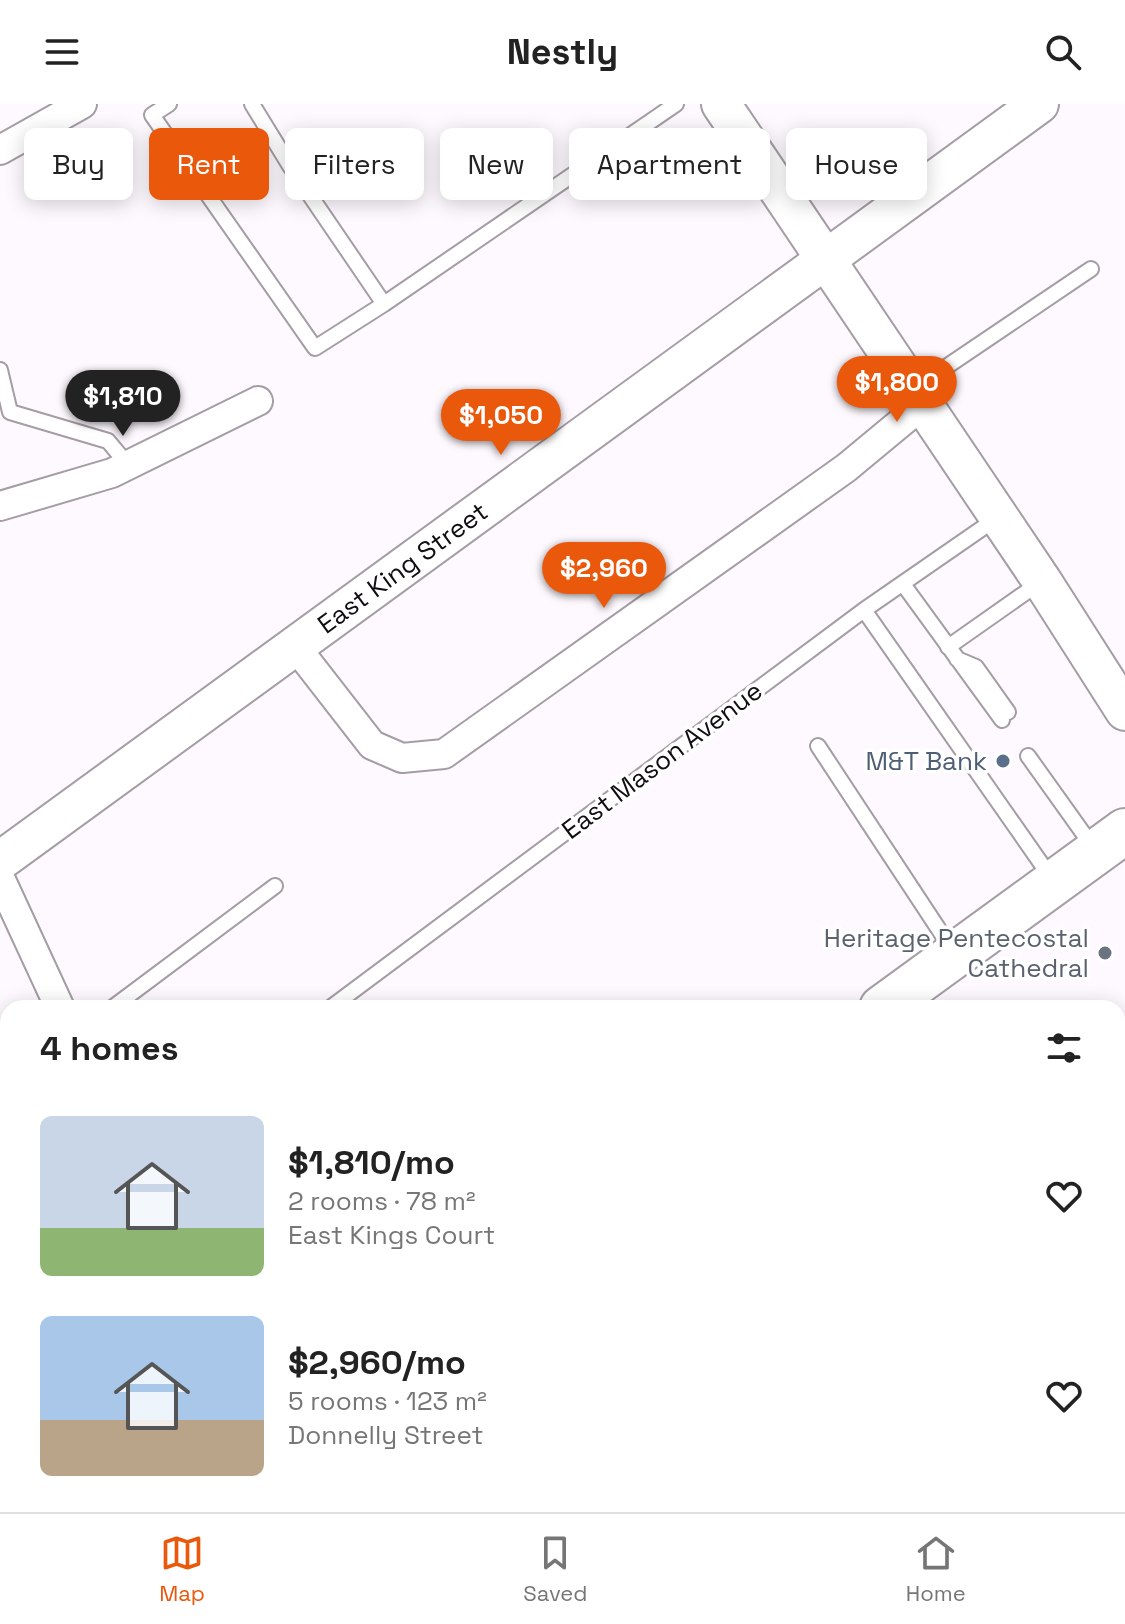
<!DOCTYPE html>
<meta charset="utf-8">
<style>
:root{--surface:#fff;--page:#f6f6f6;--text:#222;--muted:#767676;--line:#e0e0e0;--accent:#ea580c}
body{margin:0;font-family:"Space Grotesk",sans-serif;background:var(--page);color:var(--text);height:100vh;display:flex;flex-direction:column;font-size:30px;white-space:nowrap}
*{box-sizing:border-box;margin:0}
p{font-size:26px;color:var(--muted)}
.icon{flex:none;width:44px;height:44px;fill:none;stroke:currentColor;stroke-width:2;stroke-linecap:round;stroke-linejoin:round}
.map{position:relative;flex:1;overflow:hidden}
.details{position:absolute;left:0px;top:896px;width:1126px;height:512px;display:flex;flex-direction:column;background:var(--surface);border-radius:24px 24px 0 0;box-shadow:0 4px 20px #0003}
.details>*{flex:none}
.banner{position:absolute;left:24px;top:24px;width:1078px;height:72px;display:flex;gap:16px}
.price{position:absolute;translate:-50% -68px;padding:0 18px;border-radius:28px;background:var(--accent);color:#fff;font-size:26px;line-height:52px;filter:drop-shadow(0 2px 4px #0008)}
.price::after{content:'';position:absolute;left:50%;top:48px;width:24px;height:18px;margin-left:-12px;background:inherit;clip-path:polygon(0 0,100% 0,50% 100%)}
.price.current{background:#222;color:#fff}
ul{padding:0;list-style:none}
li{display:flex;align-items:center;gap:24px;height:200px;padding:0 40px}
li span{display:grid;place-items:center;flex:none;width:224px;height:160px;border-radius:12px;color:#555}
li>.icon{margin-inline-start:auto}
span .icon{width:96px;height:96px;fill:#fffc;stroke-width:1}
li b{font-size:34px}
h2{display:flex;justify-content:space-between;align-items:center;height:96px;padding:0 40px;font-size:34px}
.tag{padding:0 28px;border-radius:12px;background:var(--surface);box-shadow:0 4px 20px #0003;font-size:28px;line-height:72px}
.tag.current{background:var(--accent);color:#fff}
header{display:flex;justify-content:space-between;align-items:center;height:104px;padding:0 40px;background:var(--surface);font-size:36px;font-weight:600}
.tabs{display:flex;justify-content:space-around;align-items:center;height:112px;border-top:2px solid var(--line);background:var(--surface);font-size:22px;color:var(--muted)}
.tabs a{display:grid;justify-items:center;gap:4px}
.tabs .current{color:var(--accent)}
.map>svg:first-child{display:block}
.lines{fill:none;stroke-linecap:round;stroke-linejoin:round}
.lane-casing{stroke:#a49da4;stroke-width:18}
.street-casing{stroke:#a49da4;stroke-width:32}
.secondary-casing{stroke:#a49da4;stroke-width:42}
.primary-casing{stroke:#a49da4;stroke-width:48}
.lane{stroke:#fff;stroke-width:14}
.street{stroke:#fff;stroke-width:28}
.secondary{stroke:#fff;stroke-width:38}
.primary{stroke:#fff;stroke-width:44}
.service-dot{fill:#5c6f8a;stroke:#fff;stroke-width:3}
.worship-dot{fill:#6b7280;stroke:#fff;stroke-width:3}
.labels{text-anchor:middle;stroke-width:7;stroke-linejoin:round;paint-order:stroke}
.street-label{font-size:26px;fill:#110e11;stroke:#fff}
.service-label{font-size:26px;fill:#4e5e75;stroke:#fff;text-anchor:end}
.worship-label{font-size:26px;fill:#5b616d;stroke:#fff;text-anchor:end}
</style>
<header><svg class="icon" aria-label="menu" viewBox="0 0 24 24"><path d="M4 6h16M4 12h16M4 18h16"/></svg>Nestly<svg class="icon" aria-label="search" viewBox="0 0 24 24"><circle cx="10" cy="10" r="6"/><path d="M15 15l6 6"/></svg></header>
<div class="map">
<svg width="1125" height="1408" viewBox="0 0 1125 1408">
<rect width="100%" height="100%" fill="#fef9fe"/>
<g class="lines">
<defs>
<path id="lane" d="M169,0L152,11L315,244L384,200
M252,0L290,62L384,200L676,0
M0,266L10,308L108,337L128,361
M915,284L1091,165
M903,480L1002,616
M864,506L1052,775
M948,543L1042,477
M957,555L976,563L1008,608
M818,642L953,847
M1028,652L1093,743
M112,904L275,782
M330,904L864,506L997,414
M0,1145L8,1139"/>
<path id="street" d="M0,46L82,0
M0,402L112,369L258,297
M295,542L372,641L402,654L444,650L846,364L922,301
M0,774L60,904
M1118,1009L1125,1003
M1118,1123L1125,1134
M1118,1241L1125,1236
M417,1400L423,1408
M850,1408L864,1400"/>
<g id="secondary">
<path d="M721,0L1042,477L1125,607"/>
<path id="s1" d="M0,757L1039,0"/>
</g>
<path id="primary" d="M882,904L1125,727
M199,1408L209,1400"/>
</defs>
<!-- lane casing -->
<use href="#lane" class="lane-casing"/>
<!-- street casing -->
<use href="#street" class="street-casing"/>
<!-- secondary casing -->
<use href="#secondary" class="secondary-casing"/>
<!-- primary casing -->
<use href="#primary" class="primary-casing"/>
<!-- lane -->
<use href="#lane" class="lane"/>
<!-- street -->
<use href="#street" class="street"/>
<!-- secondary -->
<use href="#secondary" class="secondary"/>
<!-- primary -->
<use href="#primary" class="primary"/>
</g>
<!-- markers -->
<circle class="service-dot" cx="1003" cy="657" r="8"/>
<circle class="worship-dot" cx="1105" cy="849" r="8"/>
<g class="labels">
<!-- street labels -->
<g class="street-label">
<text dy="9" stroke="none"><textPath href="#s1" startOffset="498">East King Street</textPath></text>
<text transform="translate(662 656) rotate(-37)" y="9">East Mason Avenue</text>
</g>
<!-- service labels -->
<g class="service-label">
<text x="987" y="666">M&amp;T Bank</text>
</g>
<!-- worship labels -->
<g class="worship-label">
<text x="1089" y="843">Heritage Pentecostal<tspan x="1089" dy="30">Cathedral</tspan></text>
</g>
</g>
</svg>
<b class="price" style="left:897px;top:320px">$1,800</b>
<b class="price current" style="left:123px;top:334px">$1,810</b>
<b class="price" style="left:501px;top:353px">$1,050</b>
<b class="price" style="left:604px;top:506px">$2,960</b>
<div class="banner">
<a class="tag">Buy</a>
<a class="tag current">Rent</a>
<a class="tag">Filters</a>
<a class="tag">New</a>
<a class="tag">Apartment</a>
<a class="tag">House</a>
</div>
<section class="details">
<h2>4 homes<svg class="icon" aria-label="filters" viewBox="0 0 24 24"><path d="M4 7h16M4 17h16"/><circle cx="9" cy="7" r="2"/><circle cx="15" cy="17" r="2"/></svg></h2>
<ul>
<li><span style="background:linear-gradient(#c9d6e8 70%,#8fb573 0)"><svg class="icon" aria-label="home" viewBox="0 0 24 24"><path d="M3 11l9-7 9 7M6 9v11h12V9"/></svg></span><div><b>$1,810/mo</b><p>2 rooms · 78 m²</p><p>East Kings Court</p></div><svg class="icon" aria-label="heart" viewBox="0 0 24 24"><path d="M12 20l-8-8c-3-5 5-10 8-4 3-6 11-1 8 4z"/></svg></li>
<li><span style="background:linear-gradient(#a9c7e8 65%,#b9a48a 0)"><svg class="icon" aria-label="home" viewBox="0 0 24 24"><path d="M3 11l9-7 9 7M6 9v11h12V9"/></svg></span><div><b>$2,960/mo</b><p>5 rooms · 123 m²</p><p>Donnelly Street</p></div><svg class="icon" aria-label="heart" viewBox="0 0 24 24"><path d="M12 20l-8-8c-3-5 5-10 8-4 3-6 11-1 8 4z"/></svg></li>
</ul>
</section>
</div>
<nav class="tabs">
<a class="current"><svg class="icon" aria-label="map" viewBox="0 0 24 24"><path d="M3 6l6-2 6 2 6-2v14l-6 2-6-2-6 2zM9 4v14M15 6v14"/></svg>Map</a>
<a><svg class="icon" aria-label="saved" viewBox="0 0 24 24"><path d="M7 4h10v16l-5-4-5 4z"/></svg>Saved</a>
<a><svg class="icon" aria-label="home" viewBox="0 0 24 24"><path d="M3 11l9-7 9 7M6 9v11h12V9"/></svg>Home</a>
</nav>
